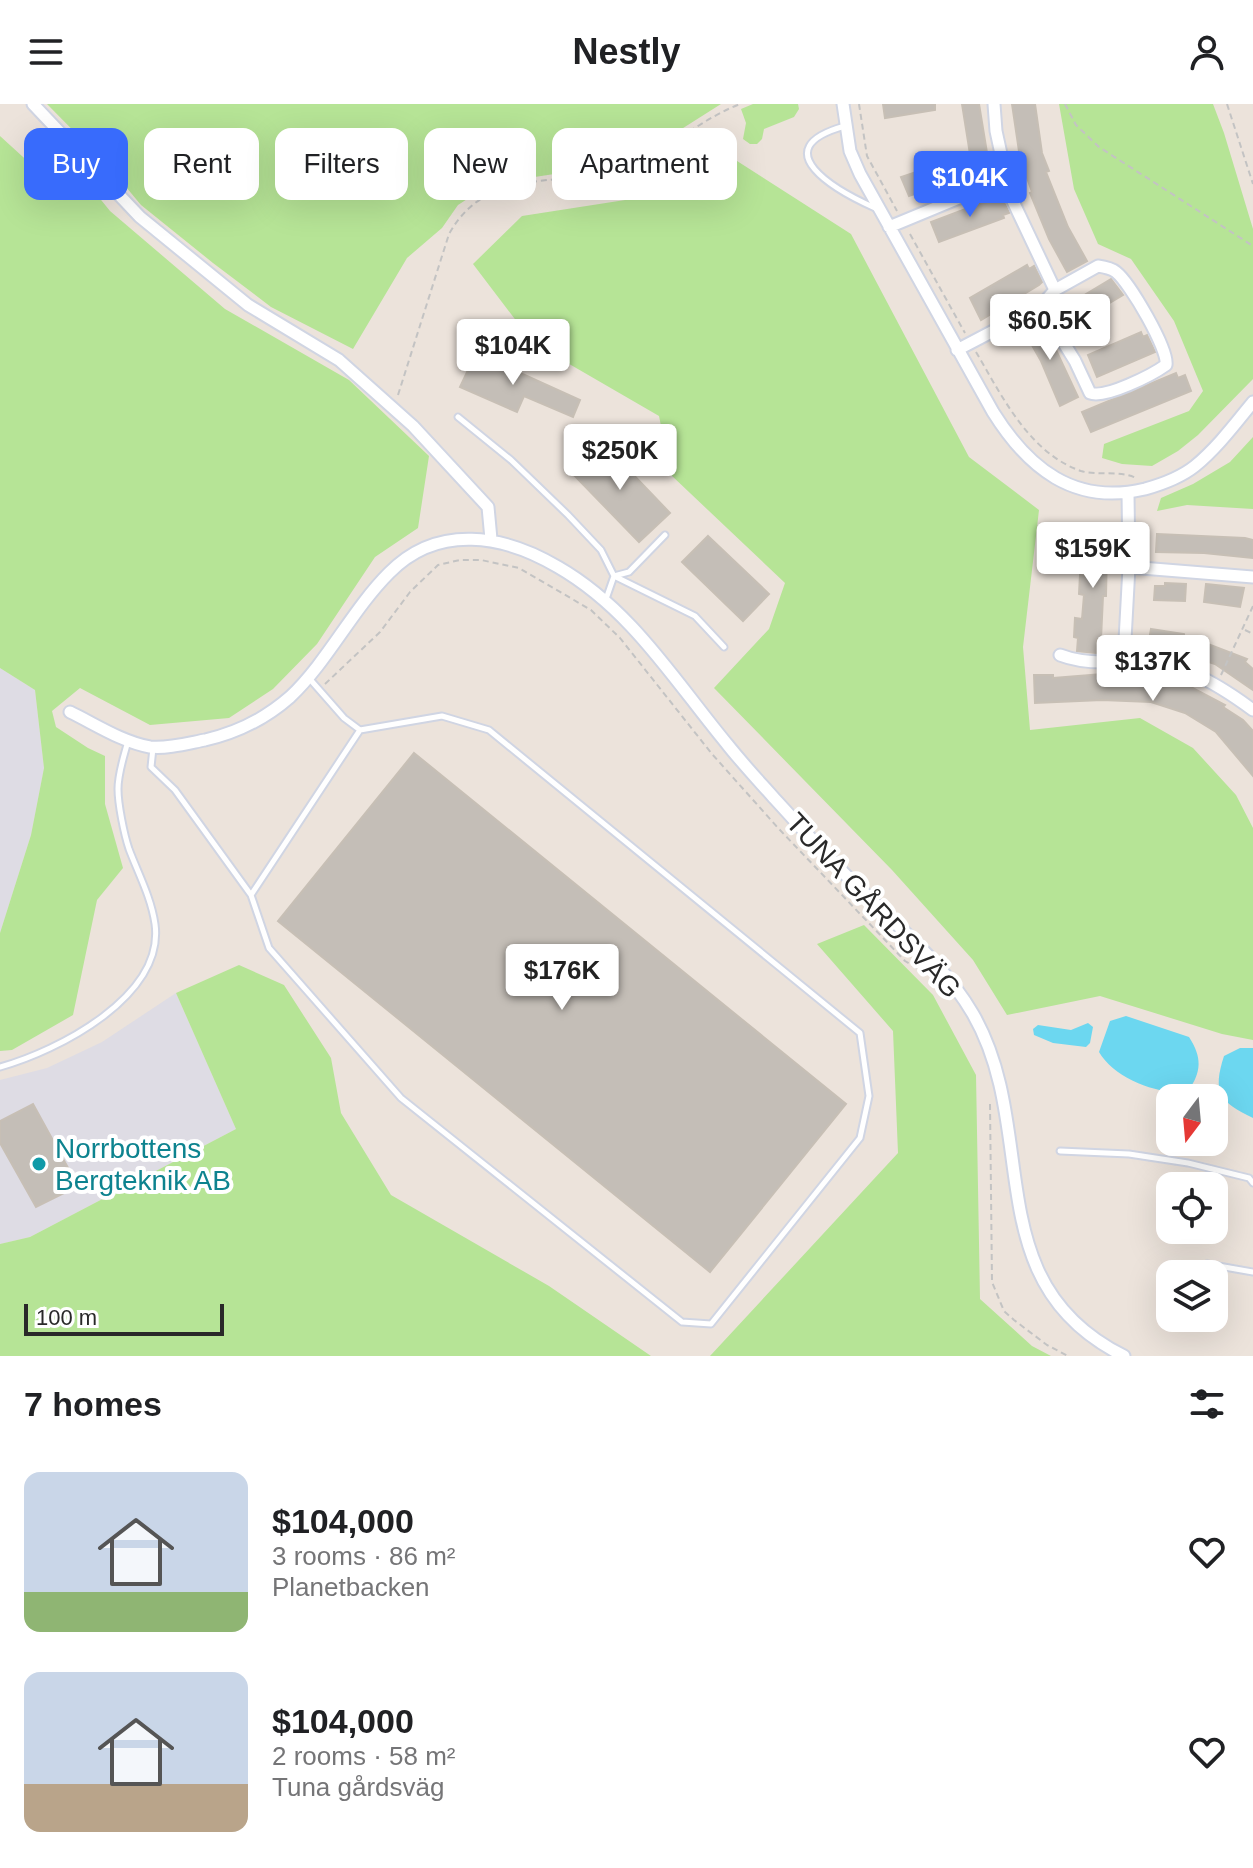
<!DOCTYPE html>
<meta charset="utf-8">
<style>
:root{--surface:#fff;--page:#f2f2f2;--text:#202124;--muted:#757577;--accent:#386bfc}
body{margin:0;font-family:Arial,sans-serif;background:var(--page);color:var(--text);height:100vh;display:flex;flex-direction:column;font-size:30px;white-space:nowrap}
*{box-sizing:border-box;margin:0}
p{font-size:26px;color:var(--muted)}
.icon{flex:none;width:44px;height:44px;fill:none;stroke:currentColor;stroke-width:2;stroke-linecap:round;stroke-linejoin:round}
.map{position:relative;height:1252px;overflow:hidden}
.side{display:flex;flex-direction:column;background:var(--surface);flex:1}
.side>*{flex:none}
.hud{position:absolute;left:24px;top:24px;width:800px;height:72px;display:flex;gap:16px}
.needle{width:52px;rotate:196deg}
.controls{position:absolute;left:1156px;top:980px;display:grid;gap:16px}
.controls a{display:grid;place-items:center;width:72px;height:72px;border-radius:16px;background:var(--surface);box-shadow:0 8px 32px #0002;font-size:40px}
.scale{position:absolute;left:24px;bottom:20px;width:200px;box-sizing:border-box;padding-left:8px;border:4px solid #292929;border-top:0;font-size:22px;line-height:28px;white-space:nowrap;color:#292929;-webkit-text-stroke:6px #fff;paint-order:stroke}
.price{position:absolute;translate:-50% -68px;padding:0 18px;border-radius:8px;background:#fff;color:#222;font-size:26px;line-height:52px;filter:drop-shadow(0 2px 4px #0008)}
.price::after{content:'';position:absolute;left:50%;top:48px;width:24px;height:18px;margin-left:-12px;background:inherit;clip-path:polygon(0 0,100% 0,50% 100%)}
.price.active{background:var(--accent);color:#fff}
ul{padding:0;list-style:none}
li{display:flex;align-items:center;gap:24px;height:200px;padding:0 24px}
li span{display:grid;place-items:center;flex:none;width:224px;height:160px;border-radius:16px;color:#555}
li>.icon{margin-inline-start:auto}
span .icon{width:96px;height:96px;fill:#fffc;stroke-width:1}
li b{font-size:34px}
h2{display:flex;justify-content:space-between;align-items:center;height:96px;padding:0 24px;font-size:34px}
.pill{padding:0 28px;border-radius:16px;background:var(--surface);box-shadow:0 8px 32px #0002;font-size:28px;line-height:72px}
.pill.active{background:var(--accent);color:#fff}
header{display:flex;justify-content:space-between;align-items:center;height:104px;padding:0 24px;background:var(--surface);font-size:36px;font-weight:800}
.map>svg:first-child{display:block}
.industrial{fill:#dedce4}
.green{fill:#b6e496}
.water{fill:#6cd7f0}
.building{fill:#c4beb7;stroke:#c7bfb5;stroke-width:2}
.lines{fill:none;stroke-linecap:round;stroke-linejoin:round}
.service-casing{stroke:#d0d5e3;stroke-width:9}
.minor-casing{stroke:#d0d5e3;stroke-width:15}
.path{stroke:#c3c3c3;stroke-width:2;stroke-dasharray:6 4;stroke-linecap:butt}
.service{stroke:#fff;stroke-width:5}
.minor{stroke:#fff;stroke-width:11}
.culture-dot{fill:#0f9aa8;stroke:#fff;stroke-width:3}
.labels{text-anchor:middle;stroke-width:8;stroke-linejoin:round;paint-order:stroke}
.street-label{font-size:28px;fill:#292929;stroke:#fff}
.culture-label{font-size:28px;fill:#0d838f;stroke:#fff;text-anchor:start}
</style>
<header><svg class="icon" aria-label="menu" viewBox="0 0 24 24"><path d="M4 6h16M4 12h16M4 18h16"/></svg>Nestly<svg class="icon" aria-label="person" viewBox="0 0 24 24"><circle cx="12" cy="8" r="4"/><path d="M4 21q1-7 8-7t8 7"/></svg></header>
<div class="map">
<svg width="1253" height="1252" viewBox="0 0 1253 1252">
<rect width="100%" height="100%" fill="#ece3db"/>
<!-- industrial -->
<path class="industrial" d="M0,564L35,586L44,664L31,731L0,829Z
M176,889L236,1025L30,1133L0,1140V976L47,964L102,938Z"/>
<!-- green -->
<path class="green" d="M47,0H721L639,52L614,61L501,78L478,88L458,101L442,124L407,154L353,245L271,203L213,159L141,101L111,65Z
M753,0H798L799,5L794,13L764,25L762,35L757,40H750L743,35L746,19L741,5Z
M1059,0H1213L1224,29L1253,125V275L1198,331L1178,347L1152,362L1122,360L1102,354L1104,340L1189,307L1203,287L1174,217L1131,155L1098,140L1074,85Z
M0,32L34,63L68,55L110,107L225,205L349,276L429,352L418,424L375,453L317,540L273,585L229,614L150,621L80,584L52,607L56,623L88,644L105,652V700L123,764L97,796L73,911L12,946L0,947V829L31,731L44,664L35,586L0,564Z
M723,48L851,130L969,353L1039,406L1023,543L1030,626L1140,614L1193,644L1236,691L1253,724V936L1222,930L1100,892L1007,911L973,856L892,766L714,584L769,525L785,479L671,371L659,312L533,239L473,160L522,112L625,96Z
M1253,333V405L1187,401L1157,407L1161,394L1193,380L1230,358Z
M864,821L933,891L976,971L980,1195L1032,1242L1051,1252H710L898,1049L893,927L817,840Z
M239,861L284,881L331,954L341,1009L391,1091L549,1182L651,1252H0V1140L30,1133L236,1025L176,889Z"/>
<!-- water -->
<path class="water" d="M1126,912L1189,933C1202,953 1202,968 1188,987C1158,992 1114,974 1099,948L1110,917Z
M1088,919L1093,923L1090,939L1086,943L1053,939L1034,931L1033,925L1038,921L1071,926Z
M1240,944H1253V1014C1220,998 1212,989 1224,952Z"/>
<!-- building -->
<path class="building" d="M883,0H935V6L885,14Z
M962,0H979L989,61L982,62L983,66L955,72L957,75L909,92L901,73L970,50Z
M1012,0H1035L1042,49L1049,67L1046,68L1068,123L1087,157L1067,168L1049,135L1030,89L1032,88L1020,54Z
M997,93L1002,94L1009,109L1003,111L1004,114L939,138L931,118Z
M1027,161L1029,165L1034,162L1042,178L1039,181L981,216L970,194Z
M1111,175L1123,191L1074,220L1069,211L1077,207L1073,198Z
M1037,214L1056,246L1078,293L1060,302L1041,257L1021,222Z
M1141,228L1143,233L1147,231L1155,248L1097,273L1088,251Z
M476,249L580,296L573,313L524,292L517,308L460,283Z
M1176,269L1178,274L1185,271L1191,287L1091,328L1082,308Z
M602,338L670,409L639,438L571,368Z
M1084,426L1111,427L1110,446H1107L1106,492H1103L1101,535H1097L1096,549L1077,547L1078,534L1074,533L1075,514L1082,515L1084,491L1079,490L1080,471L1086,472L1088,445H1083Z
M1157,430L1245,434L1253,436V454L1204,449L1156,448Z
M708,432L769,490L743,517L682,458Z
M1165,479L1186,480L1185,497L1154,496L1155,482H1165Z
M1206,480L1244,484L1240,503L1204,498Z
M1151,525L1184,530V548L1148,542Z
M1200,537L1247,555L1245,558L1253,565V586L1215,560L1199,555Z
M1123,569L1142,570V572L1167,577L1168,575L1185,580L1225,601L1223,603L1243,616L1253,627V672L1216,628L1185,609L1151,598L1102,596L1035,599L1034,571H1053V574L1102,570V574H1123Z
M414,649L846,1000L710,1168L278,817Z
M33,1000L78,1082L36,1103L0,1039V1017Z"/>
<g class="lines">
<defs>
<path id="service" d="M845,22C762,45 837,87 875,104
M458,313L511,356L568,411L601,446L614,472L695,512L724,543
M606,495L614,472L629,468L665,431
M308,573L344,614L360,626
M153,644L151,663L175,686L251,791L360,626L442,612L489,626L860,929L869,992L860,1034L711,1220L682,1218L401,994L269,844L251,791
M0,963C58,947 165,892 155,820C151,793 138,769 129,745C124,730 118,700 118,685C118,669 124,652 128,637
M1060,1047L1129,1050L1188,1059L1249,1074L1253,1079
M1196,1170L1207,1160L1253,1168"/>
<path id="minor" d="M33,0L140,113L248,201L339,256L413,322L488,403L491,435
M843,0L850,47L860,70L993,308C1028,364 1074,402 1145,385C1163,380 1180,374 1195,362C1217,344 1235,320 1253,298
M994,0L996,27L1010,91L1055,186
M889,123L1005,75
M957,246L1041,202L1075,257L1090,289C1105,295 1152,271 1166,261C1169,246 1130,179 1116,168C1111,164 1105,163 1098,162L1055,186L1041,202
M1129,463L1253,473
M1060,551C1073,556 1088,558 1103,558C1111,557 1119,554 1127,555C1181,559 1211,575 1253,606
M1124,554L1129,463L1128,389
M70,608C95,620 122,638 150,643C167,645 189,639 205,636C236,629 266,614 290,593C328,557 352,506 389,469C438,419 504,431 558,463C631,505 674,576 727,640C742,659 758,676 774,694C801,723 827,754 856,781C897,822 944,860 973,910C1041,1028 976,1179 1124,1252"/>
</defs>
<!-- service casing -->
<use href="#service" class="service-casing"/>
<!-- minor casing -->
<use href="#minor" class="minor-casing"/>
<!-- path -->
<path class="path" d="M859,0L867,52L897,107
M1065,0L1076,21L1099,43L1253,142
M1227,0L1253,80
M910,130L965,229
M976,248C1002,292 1029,349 1081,367C1098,372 1120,366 1136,374
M398,291L449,130C491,55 572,88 639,61C648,57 657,50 665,44C689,28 712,11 740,0
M1245,526L1253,530
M1221,571L1253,502
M325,580L380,528L410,488L438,461L460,456H481L519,464L591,506L620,534L712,650L779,725L905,857L928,871
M990,1000L992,1178L1004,1207L1014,1216L1047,1241L1068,1252"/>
<!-- service -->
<use href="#service" class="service"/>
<!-- minor -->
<use href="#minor" class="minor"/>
</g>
<!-- markers -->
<circle class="culture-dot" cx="39" cy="1060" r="8"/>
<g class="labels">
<!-- street labels -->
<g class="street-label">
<text transform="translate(874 801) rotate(47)" y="10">TUNA GÅRDSVÄG</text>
</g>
<!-- culture labels -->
<g class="culture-label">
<text x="55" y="1054">Norrbottens<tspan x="55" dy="32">Bergteknik AB</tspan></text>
</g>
</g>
</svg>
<div class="controls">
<a><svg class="needle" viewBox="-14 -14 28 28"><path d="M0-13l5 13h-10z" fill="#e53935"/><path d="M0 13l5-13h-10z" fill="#757577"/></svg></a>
<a><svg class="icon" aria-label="locate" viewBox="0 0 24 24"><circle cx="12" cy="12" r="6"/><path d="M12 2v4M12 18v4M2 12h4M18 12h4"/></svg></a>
<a><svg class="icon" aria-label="layers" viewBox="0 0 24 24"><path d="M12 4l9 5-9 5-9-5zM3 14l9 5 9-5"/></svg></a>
</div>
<div class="scale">100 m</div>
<b class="price active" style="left:970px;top:115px">$104K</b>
<b class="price" style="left:1050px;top:258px">$60.5K</b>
<b class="price" style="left:513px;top:283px">$104K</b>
<b class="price" style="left:620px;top:388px">$250K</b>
<b class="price" style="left:1093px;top:486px">$159K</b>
<b class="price" style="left:1153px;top:599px">$137K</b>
<b class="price" style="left:562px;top:908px">$176K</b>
<div class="hud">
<a class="pill active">Buy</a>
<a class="pill">Rent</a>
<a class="pill">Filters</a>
<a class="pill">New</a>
<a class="pill">Apartment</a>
</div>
</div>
<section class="side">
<h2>7 homes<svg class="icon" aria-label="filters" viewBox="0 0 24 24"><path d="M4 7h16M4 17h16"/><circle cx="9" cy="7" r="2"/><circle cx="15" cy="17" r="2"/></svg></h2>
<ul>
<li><span style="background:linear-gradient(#c9d6e8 75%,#8fb573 0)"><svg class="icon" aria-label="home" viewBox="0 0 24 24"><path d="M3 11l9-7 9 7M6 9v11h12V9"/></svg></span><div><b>$104,000</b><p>3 rooms · 86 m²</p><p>Planetbacken</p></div><svg class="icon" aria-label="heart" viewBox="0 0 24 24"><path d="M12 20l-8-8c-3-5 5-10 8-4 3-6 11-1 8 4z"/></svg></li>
<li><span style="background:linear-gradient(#c9d6e8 70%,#b9a48a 0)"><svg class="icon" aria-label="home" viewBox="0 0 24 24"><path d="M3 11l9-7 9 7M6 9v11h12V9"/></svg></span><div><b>$104,000</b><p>2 rooms · 58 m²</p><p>Tuna gårdsväg</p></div><svg class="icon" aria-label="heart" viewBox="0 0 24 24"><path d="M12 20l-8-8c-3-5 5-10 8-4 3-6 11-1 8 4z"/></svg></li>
</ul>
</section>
